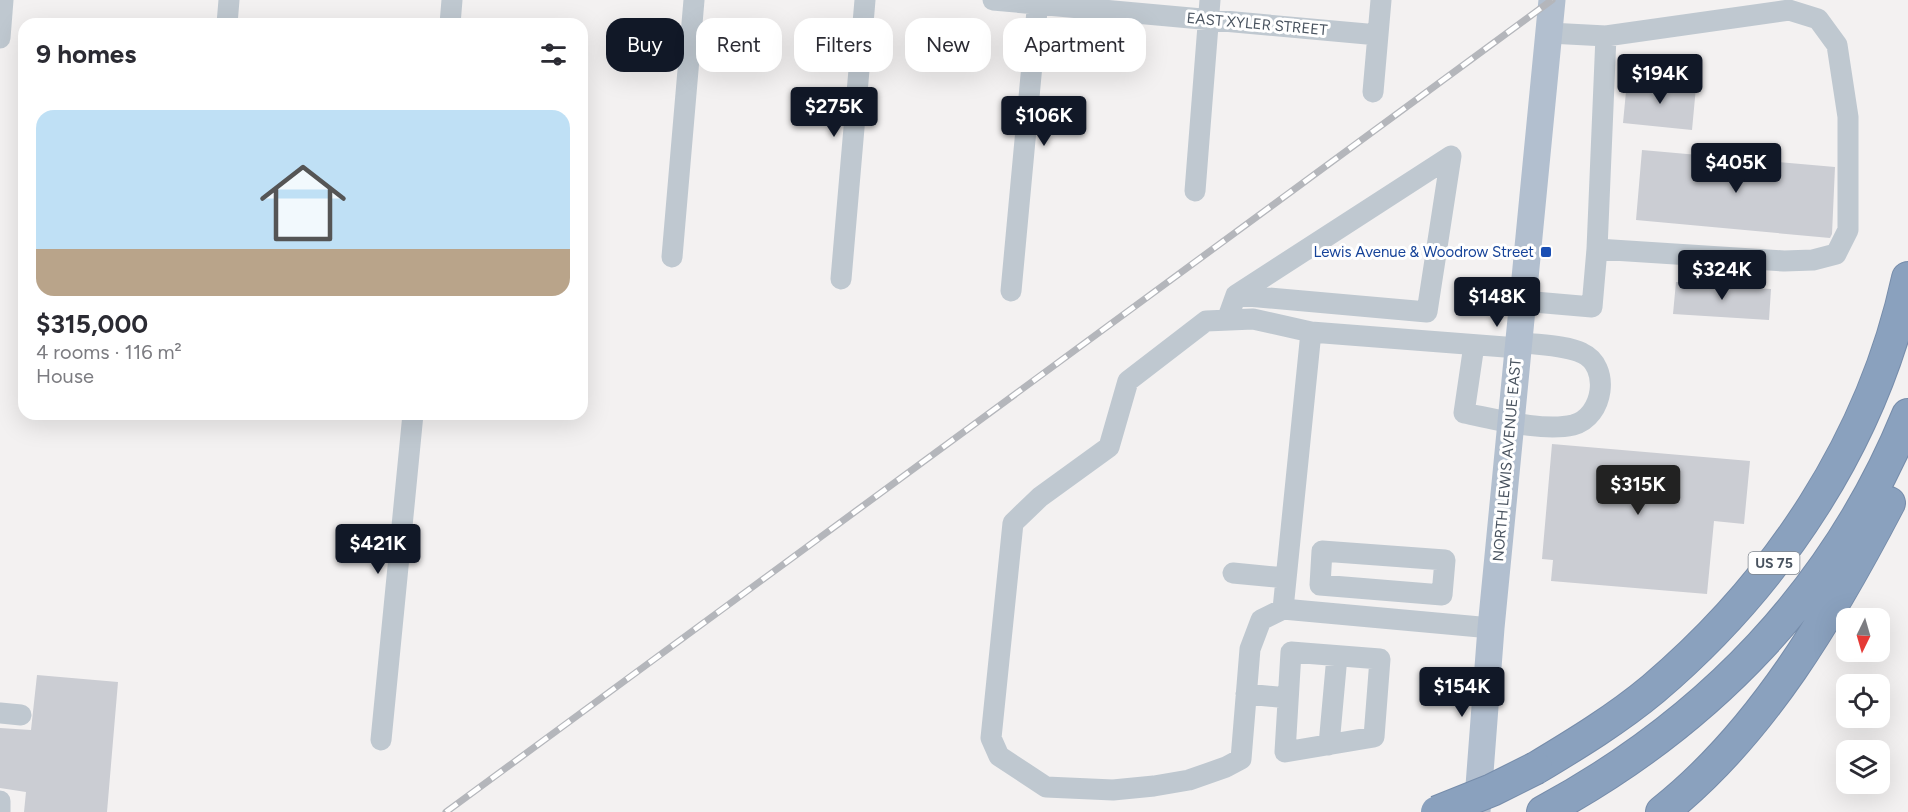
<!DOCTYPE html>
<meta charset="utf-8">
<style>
:root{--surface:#fff;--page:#f2f2f3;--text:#2b2b33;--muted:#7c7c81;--accent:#111827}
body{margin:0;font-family:Figtree,sans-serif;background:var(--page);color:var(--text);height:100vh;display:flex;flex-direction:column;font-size:22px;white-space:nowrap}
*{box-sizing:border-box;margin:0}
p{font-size:20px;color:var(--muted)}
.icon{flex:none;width:33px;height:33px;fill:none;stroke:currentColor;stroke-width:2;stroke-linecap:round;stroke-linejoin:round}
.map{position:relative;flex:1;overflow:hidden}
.drawer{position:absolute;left:18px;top:18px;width:570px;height:402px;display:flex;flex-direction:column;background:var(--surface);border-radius:18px;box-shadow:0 6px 24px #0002}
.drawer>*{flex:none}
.hud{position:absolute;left:606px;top:18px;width:570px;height:54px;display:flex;gap:12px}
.needle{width:39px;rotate:185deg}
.buttons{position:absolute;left:1836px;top:608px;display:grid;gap:12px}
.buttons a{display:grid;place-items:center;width:54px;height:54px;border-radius:12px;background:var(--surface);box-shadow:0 6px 24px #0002;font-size:30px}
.price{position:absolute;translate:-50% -51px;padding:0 14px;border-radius:6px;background:var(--accent);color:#fff;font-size:20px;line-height:39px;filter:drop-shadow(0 2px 3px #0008)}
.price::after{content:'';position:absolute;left:50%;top:36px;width:18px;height:14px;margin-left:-9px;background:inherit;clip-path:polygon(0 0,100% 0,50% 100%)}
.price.selected{background:#222;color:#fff}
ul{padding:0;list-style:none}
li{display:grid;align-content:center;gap:12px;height:318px;padding:0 18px}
li span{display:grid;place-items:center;height:186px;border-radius:18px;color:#555}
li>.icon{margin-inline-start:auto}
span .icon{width:108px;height:108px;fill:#fffc;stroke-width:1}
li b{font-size:26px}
h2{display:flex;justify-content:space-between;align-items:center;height:72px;padding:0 18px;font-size:26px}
.pill{padding:0 21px;border-radius:18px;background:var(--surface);box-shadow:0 6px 24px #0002;font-size:21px;line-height:54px}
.pill.selected{background:var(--accent);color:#fff}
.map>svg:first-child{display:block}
.building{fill:#cbcdd3}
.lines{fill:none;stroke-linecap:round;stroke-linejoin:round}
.highway-casing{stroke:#768caa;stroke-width:34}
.minor{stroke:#bfc8d0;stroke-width:21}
.major{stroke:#b2bfcf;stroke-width:27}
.highway{stroke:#8aa1be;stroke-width:32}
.rail-casing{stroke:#b4b6bb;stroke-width:7}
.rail{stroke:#fff;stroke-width:4.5;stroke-dasharray:14;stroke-linecap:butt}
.highway-bridge-casing{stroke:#768caa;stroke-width:34;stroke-linecap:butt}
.highway-bridge{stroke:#8aa1be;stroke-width:32}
.transit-dot{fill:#1a4fb4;stroke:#fff;stroke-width:2}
.labels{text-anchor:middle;stroke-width:6;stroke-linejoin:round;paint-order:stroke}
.shield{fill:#fff;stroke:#80878f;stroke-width:1.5}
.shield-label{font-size:14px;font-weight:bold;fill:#49535f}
.street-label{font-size:15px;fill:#49535f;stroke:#fff}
.transit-label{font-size:15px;fill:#164399;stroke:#fff;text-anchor:end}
</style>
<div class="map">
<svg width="1908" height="812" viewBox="0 0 1908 812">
<rect width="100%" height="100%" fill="#f3f1f1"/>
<!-- building -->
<path class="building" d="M1627,81L1696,87L1692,130L1623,123Z
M1642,150L1835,167L1832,234L1830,238L1636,220Z
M1676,282L1771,289L1769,320L1673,314Z
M1552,444L1750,461L1744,524L1714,521L1707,594L1551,581L1553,560L1542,559Z
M37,675L118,682L107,812H24L26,792L0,788V728L31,730Z"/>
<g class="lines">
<defs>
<path id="highway" d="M1536,768C1576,744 1617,719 1653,689C1778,583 1873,440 1908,278
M1543,812C1708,723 1836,591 1908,415
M1662,812C1762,733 1831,614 1889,503"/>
</defs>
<!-- highway casing -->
<use href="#highway" class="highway-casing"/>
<!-- minor -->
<path class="minor" d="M993,0L1378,35
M227,24L229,0
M450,24L452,0
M1549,33L1606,36L1789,10L1818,19L1837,45L1848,117V230L1836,254L1813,260L1784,261L1597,249
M0,38L3,0
M1373,92L1381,0
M1195,191L1210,0
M672,257L694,0
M841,279L865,0
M1011,291L1038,0
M1523,301L1592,307L1597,249L1606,36
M1227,320L1236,295L1451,156L1427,312L1236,295
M1474,345L1464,413C1495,419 1543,432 1573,425C1604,417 1611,366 1582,353C1566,345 1537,345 1519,342
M1322,551L1445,560L1442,595L1320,585Z
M1233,573L1286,578
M1283,609L1311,332
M1491,628L1283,609L1261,620L1250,649L1241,759L1226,767L1189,780L1154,786L1113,790L1046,787L999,756L991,738L1013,523L1040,497L1109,447L1128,381L1206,321L1253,319L1311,332L1518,348
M1291,652L1380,659L1374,737L1285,752Z
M1246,694L1288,698
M0,713L21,715
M381,740L413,414
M1329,745L1337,656
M0,801V812"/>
<!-- major -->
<path class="major" d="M1477,812L1491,628L1552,0"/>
<!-- highway -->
<use href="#highway" class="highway"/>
<defs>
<path id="rail" d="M446,812L1552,0"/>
</defs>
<!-- rail casing -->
<use href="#rail" class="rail-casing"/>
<!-- rail -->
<use href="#rail" class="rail"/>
<defs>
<path id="highway-bridge" d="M1437,812L1492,790L1536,768"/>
</defs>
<!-- highway-bridge casing -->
<use href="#highway-bridge" class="highway-bridge-casing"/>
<!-- highway-bridge -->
<use href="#highway-bridge" class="highway-bridge"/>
</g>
<!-- markers -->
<rect class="transit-dot" x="1540" y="246" width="12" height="12" rx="3"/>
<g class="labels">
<!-- shield labels -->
<rect class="shield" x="1748.5" y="552" width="51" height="22" rx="4.5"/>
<g class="shield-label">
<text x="1774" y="568">US 75</text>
</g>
<!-- street labels -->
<g class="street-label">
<text transform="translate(1257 24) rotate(5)" y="5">EAST XYLER STREET</text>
<text transform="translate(1507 460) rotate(-85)" y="5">NORTH LEWIS AVENUE EAST</text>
</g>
<!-- transit labels -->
<g class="transit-label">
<text x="1534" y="257">Lewis Avenue &amp; Woodrow Street</text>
</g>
</g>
</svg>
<div class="buttons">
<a><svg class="needle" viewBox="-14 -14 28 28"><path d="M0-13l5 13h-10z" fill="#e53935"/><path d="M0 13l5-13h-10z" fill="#7c7c81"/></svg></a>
<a><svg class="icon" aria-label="locate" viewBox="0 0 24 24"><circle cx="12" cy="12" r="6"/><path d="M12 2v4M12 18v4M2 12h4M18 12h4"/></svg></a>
<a><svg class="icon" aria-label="layers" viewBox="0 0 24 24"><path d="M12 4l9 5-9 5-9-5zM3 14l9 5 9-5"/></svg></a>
</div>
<b class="price" style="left:1660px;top:105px">$194K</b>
<b class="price" style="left:834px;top:138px">$275K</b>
<b class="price" style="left:1044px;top:147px">$106K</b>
<b class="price" style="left:1736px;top:194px">$405K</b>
<b class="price" style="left:1722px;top:301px">$324K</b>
<b class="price" style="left:1497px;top:328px">$148K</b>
<b class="price selected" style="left:1638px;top:516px">$315K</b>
<b class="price" style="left:378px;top:575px">$421K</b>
<b class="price" style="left:1462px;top:718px">$154K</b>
<div class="hud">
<a class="pill selected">Buy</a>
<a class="pill">Rent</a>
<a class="pill">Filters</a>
<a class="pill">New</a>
<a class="pill">Apartment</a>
</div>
<section class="drawer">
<h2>9 homes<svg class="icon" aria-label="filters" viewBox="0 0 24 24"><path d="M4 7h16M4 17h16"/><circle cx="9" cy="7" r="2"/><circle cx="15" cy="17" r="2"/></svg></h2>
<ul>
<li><span style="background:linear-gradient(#bfe0f5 75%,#b9a48a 0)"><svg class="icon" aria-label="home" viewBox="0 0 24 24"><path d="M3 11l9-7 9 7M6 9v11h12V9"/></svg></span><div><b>$315,000</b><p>4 rooms · 116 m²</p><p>House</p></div></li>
</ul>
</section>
</div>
